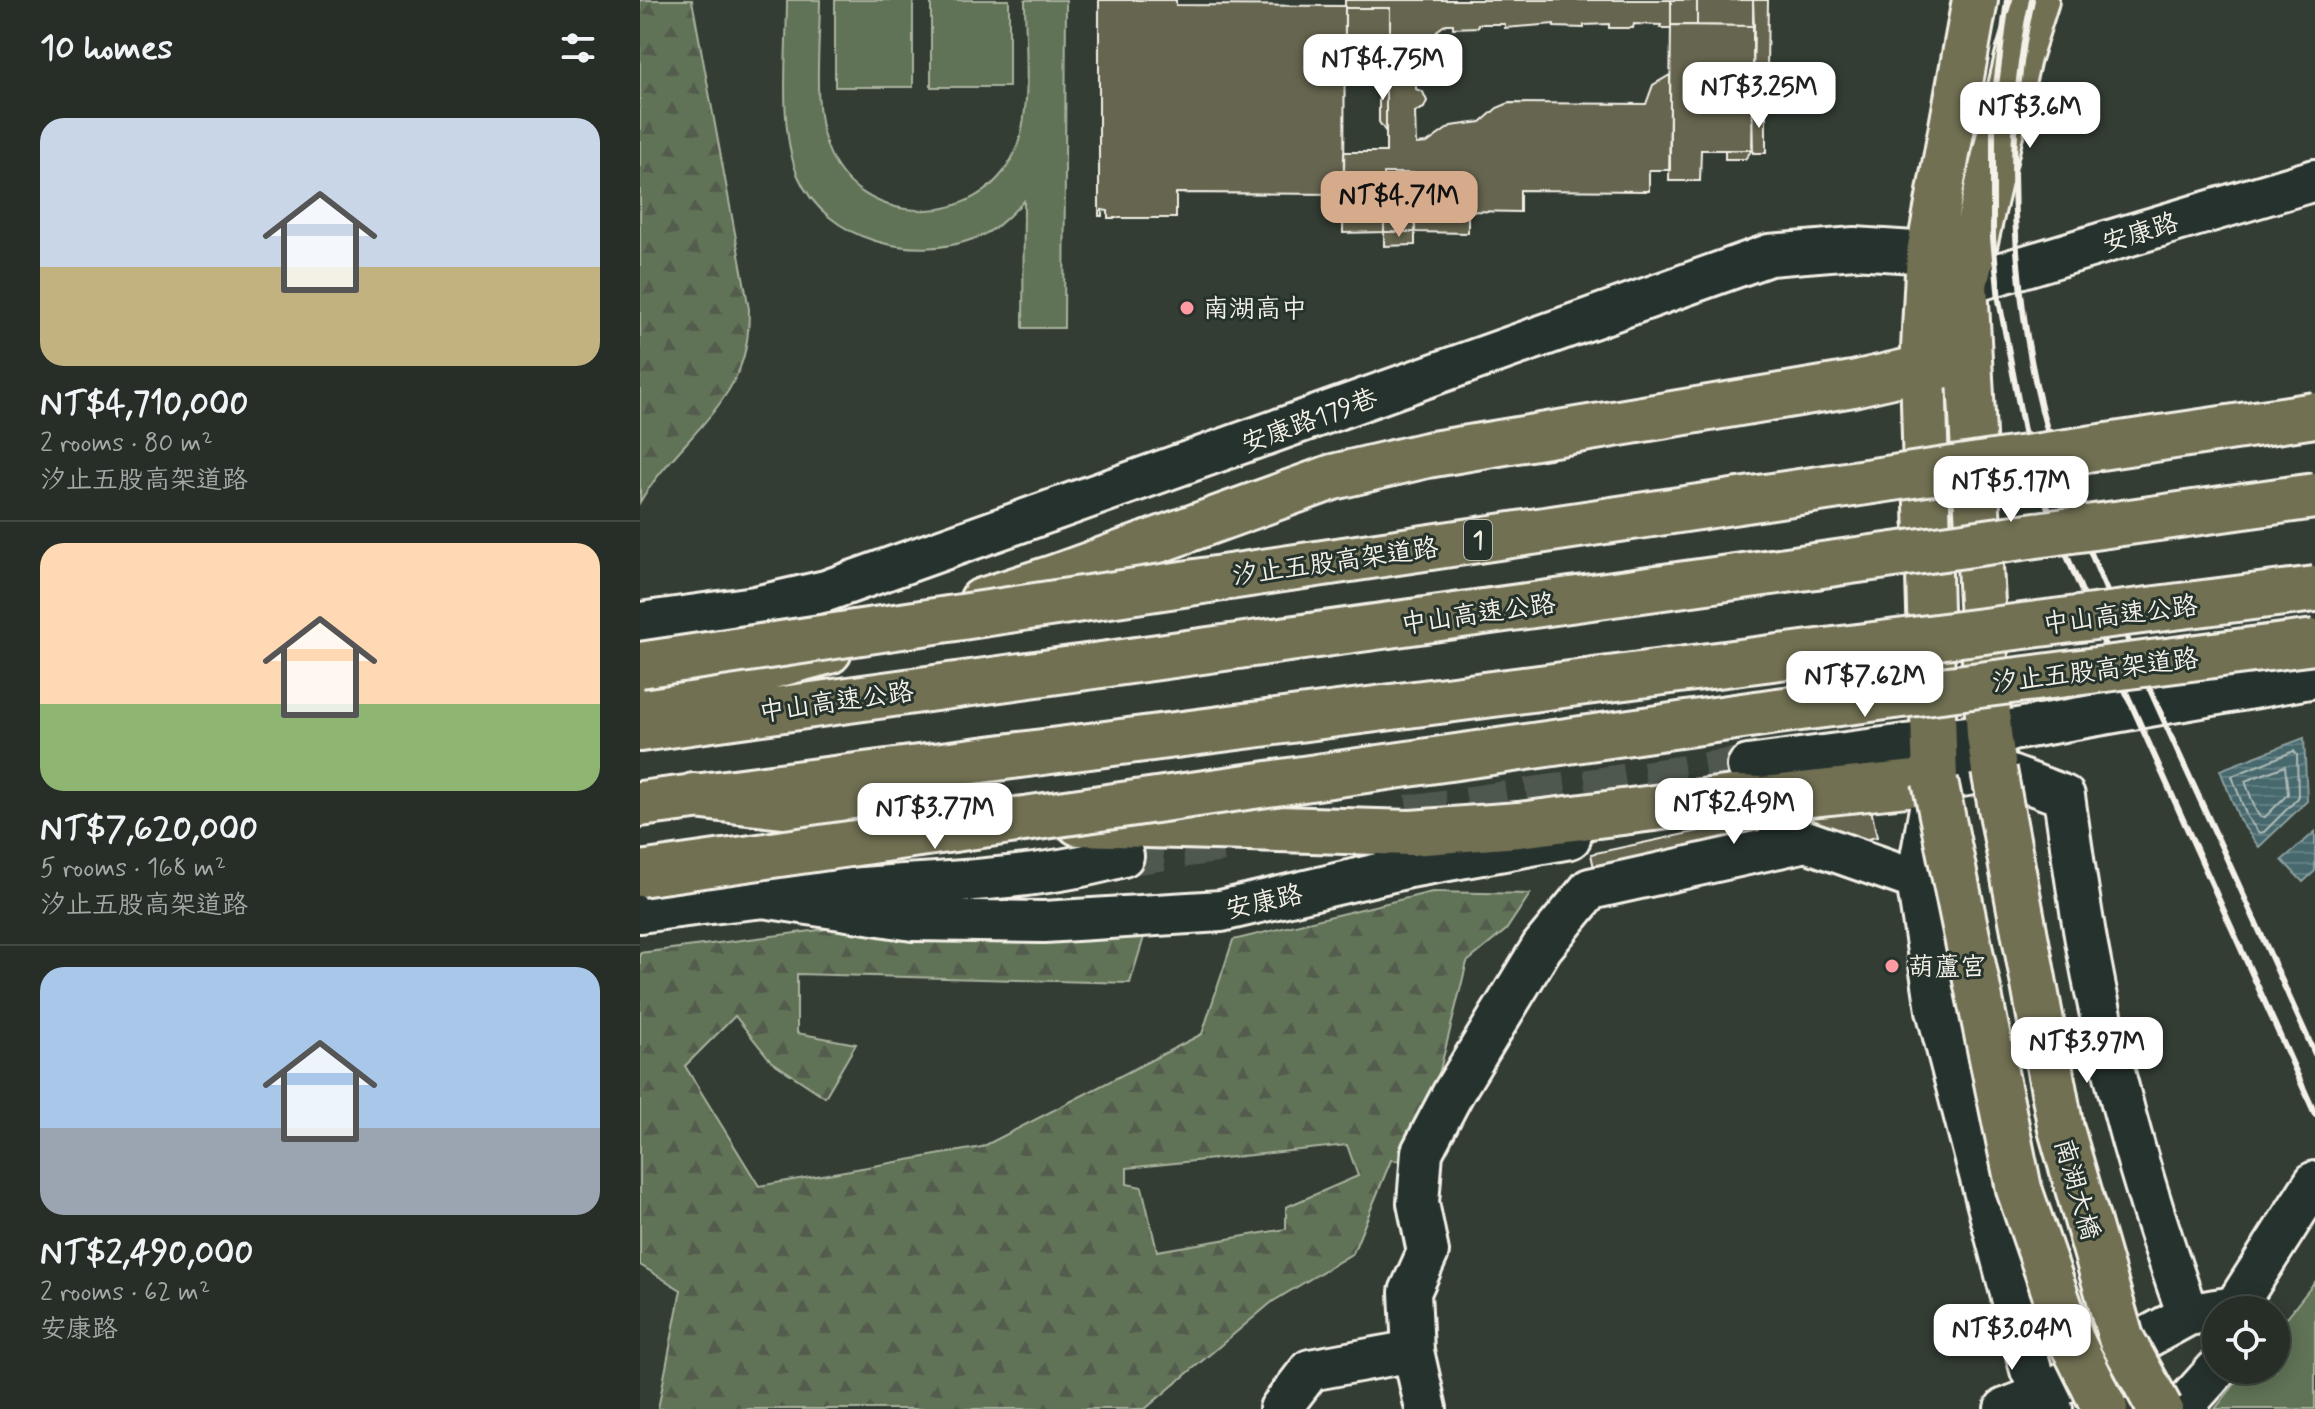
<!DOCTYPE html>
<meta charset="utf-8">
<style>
:root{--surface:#262e27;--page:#323a33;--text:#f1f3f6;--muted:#a4a8a7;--line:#424a44;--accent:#d6ab8b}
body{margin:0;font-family:Mynerve,"LXGW WenKai TC",sans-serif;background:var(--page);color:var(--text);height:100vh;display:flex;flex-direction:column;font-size:30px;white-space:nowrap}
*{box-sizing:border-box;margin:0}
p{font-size:26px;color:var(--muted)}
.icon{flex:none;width:44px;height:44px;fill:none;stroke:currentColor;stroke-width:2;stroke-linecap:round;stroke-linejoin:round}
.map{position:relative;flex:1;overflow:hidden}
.drawer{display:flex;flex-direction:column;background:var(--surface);width:640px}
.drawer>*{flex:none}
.tools{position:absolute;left:1562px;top:1296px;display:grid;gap:16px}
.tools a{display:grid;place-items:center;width:88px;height:88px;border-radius:50%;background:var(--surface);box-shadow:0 4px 20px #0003,0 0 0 2px var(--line);font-size:40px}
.price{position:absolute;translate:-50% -68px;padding:0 18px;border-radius:16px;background:#fff;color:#222;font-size:26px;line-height:52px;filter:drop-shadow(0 2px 4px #0008)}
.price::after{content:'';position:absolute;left:50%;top:48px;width:24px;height:18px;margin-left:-12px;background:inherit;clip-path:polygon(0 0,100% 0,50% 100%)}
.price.active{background:var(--accent);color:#111}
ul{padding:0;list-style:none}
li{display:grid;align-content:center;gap:16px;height:424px;padding:0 40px}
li+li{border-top:2px solid var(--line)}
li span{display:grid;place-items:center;height:248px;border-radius:24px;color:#555}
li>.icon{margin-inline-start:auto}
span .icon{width:144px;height:144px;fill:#fffc;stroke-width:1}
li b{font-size:34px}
h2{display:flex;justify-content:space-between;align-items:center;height:96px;padding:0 40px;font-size:34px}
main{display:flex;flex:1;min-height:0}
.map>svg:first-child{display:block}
.forest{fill:url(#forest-firs);stroke:#aab29f;stroke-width:2;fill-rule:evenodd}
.green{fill:#607356;stroke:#aab29f;stroke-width:2}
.water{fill:url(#water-rules);stroke:#8c9f9f;stroke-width:2}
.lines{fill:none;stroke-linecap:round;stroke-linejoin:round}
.shore{stroke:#afbbb7;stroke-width:2}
.building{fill:#666550;stroke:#f4f1e8;stroke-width:2}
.minor-tunnel{stroke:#50584f;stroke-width:40;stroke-dasharray:40 20;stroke-linecap:butt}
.minor-casing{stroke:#f4f1e8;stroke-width:46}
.major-casing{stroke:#f4f1e8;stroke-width:50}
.highway-casing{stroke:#f4f1e8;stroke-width:50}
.minor{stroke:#26332d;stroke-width:40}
.major{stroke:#716f52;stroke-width:44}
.highway{stroke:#716f52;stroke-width:44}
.rail{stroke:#f4f1e8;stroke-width:6}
.major-bridge-casing{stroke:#f4f1e8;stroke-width:50;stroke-linecap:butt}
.highway-bridge-casing{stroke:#f4f1e8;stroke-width:50;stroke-linecap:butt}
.major-bridge{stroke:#716f52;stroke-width:44}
.highway-bridge{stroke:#716f52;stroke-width:44}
.poi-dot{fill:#ff9aa2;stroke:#26332d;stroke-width:3}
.labels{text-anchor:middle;stroke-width:6;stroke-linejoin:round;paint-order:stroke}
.shield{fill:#26332d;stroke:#b6b8b0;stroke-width:2}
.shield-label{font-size:24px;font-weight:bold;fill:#f4f1e8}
.street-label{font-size:26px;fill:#f4f1e8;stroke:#26332d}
.poi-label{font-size:26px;fill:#f4f1e8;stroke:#26332d;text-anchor:start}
</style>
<main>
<section class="drawer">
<h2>10 homes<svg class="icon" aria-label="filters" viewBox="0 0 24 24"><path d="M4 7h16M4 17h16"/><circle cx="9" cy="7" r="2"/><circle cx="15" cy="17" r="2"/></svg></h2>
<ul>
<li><span style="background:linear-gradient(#c9d6e8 60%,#c2b280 0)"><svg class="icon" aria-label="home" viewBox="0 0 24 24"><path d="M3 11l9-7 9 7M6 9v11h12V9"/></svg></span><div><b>NT$4,710,000</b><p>2 rooms · 80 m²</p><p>汐止五股高架道路</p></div></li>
<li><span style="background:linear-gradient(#ffd9b3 65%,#8fb573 0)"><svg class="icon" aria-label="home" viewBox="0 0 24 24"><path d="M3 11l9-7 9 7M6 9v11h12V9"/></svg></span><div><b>NT$7,620,000</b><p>5 rooms · 168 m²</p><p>汐止五股高架道路</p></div></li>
<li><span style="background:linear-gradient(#a9c7e8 65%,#9aa5b1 0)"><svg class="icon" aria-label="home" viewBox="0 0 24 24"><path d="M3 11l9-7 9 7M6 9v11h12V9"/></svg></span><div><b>NT$2,490,000</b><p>2 rooms · 62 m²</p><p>安康路</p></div></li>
</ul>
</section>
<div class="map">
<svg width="1675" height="1409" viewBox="0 0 1675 1409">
<defs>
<pattern id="forest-firs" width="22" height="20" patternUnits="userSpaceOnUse" patternTransform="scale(2)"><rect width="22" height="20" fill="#607356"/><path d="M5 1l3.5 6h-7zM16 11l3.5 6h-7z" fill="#535b4d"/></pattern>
<pattern id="water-rules" width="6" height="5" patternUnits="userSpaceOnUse" patternTransform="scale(2)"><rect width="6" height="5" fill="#47696e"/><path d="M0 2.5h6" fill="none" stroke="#627f83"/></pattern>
</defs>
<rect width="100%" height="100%" fill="#333d34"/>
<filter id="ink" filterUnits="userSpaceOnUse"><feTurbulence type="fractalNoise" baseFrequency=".0125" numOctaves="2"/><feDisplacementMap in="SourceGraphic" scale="16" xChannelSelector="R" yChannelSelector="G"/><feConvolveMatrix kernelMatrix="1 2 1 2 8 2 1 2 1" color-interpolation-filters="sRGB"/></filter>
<g filter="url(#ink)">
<!-- forest -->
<path class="forest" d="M0,0H52L109,309C109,326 108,343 103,359C87,413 28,453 0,502Z
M792,892L890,894L866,930L827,962L777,1162L751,1160L713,1253L632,1302L505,1409H18L41,1290L0,1265V953L249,921L507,927L490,983L157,974V1033L216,1044L185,1097L131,1061L95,1016L45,1066L119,1186L342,1147L562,1034L593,940ZM707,1145L718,1176L646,1207V1229L517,1251L502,1187L487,1184V1168Z"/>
<!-- green -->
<path class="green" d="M147,0H180C180,45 172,104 187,146C216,229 340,232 375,152C393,109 385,47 385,0H426L424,328H383L384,201C369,216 357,230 336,238C274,262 187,242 158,176C138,129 147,52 147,0Z
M195,0H273V87H195Z
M291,0H369V87H291Z
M1675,1282V1409H1575L1606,1370H1636V1331Z"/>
<!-- water -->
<path class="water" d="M1664,738L1667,801L1619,847L1600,821L1580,770Z
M1675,832V871L1663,882L1642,860Z"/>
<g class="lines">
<!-- shore -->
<path class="shore" d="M1654,751L1657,755L1658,798L1624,832L1619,833L1607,817L1592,776Z
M1645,766L1648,794L1625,817H1620L1616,811L1605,781Z"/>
</g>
<!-- building -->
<path class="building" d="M459,0H536V5L705,6L704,194L536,193V218H468V211L462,210V216H459Z
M705,0H1031V28H1020L1021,25L994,24L993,28H969V24L944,25V28L914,27V24L865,28V24H838V27L813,28V24H806L798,30L790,43L776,47V89L783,92L787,101L784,108L775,112L776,144L787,143L811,126L841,122L857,108L869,103L1006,104L1013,85L1030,75V170H1009V191L880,190V212L828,211V233L775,232V173H744V232L703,233L704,152H746V47H750V8H705Z
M1031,0H1057V25H1031Z
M1057,0H1113L1114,26L1057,25Z
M1113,0H1128L1127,68H1113Z
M705,8H750V47H705Z
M1031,25L1114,26L1112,150H1061L1060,181H1029Z
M1113,68H1127L1126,108H1112Z
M746,74V132L739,122V81Z
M1112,108H1126V153H1113Z
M1085,150H1112L1105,159H1085Z
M744,173H775V232H744Z
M744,232H775V245L744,246Z
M1228,795L1237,837L960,896L951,854Z"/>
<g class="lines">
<!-- minor-tunnel -->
<path class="minor-tunnel" d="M768,815L1108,766
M483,856L590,841"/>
<defs>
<path id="minor" d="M0,623L115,607L186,591L1129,255L1214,248L1289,253L1325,284L1675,180
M1108,766L1349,734L1675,677
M116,896L273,920L404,922L581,911L769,867L930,838
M0,912C79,901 157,893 236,887C318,881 403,879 483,856
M1576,1310L1595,1307L1675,1182
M640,1409L670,1370L773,1351
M786,1409L773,1351L770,1292L788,1252L778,1203L782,1152L813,1093L902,947L950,889L1166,841L1277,880
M1365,1409L1403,1394L1548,1315L1576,1310
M1412,1409L1391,1370L1297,1010L1277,880L1295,781L1354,770L1424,796C1431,846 1438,896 1447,946C1470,1072 1505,1195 1548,1315
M1541,1409L1576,1370"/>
<path id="major" d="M1354,770L1349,734L1325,284L1378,57L1396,0
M1295,781L1283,368L1289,253L1335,0"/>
<path id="highway" d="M342,601L416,577L693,477L787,455L1213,384L1283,368L1328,363
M0,701L189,651
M0,729L1175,566
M54,796L244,817L302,819
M0,804L1186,651
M439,823L771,833L879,825L1093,798L1124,799L1295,781"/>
</defs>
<!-- minor casing -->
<use href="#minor" class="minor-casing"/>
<!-- major casing -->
<use href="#major" class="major-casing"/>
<!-- highway casing -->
<use href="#highway" class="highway-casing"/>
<!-- minor -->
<use href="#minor" class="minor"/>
<!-- major -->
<use href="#major" class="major"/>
<!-- highway -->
<use href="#highway" class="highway"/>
<!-- rail -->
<path class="rail" d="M1367,0L1353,109V238L1359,300L1384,431L1411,518L1459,632L1675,1114
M1392,0C1359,149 1373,340 1424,484C1458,576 1500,667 1540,756C1586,855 1630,955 1675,1054"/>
<defs>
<path id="major-bridge" d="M1354,770L1421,1129L1481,1338L1520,1409
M1295,781L1379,1189L1431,1340L1465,1409"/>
<path id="highway-bridge" d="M1175,566L1675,496
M1186,651L1675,589
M0,665L1675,415
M0,874L1137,711L1675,642"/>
</defs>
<!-- major-bridge casing -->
<use href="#major-bridge" class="major-bridge-casing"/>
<!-- highway-bridge casing -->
<use href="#highway-bridge" class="highway-bridge-casing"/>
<!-- major-bridge -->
<use href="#major-bridge" class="major-bridge"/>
<!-- highway-bridge -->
<use href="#highway-bridge" class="highway-bridge"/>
</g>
</g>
<!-- markers -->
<g class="poi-dot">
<circle cx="547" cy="308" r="8"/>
<circle cx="1252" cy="966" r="8"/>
</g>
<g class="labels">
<!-- shield labels -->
<rect class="shield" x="824" y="520" width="28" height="40" rx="6"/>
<g class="shield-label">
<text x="838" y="548">1</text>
</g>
<!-- street labels -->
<g class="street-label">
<text transform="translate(1500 232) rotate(-17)" y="9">安康路</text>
<text transform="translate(669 420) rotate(-20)" y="9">安康路179巷</text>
<text transform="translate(695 561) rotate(-8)" y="9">汐止五股高架道路</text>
<text transform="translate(838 613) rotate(-8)" y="9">中山高速公路</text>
<text transform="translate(1480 614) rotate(-7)" y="9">中山高速公路</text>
<text transform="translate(1455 670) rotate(-7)" y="9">汐止五股高架道路</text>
<text transform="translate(196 701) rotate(-8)" y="9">中山高速公路</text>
<text transform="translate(624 901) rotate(-12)" y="9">安康路</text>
<text transform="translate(1438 1189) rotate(74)" y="9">南湖大橋</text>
</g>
<!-- poi labels -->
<g class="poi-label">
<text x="563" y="317">南湖高中</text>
<text x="1268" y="975">葫蘆宮</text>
</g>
</g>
</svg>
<div class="tools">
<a><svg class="icon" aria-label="locate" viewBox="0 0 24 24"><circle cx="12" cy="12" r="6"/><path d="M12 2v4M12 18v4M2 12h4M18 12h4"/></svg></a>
</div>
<b class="price" style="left:743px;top:102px">NT$4.75M</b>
<b class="price" style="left:1119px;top:130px">NT$3.25M</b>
<b class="price" style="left:1390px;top:150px">NT$3.6M</b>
<b class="price active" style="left:759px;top:239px">NT$4.71M</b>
<b class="price" style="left:1371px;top:524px">NT$5.17M</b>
<b class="price" style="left:1225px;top:719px">NT$7.62M</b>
<b class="price" style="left:1094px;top:846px">NT$2.49M</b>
<b class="price" style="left:295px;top:851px">NT$3.77M</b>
<b class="price" style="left:1447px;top:1085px">NT$3.97M</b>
<b class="price" style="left:1372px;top:1372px">NT$3.04M</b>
</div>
</main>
